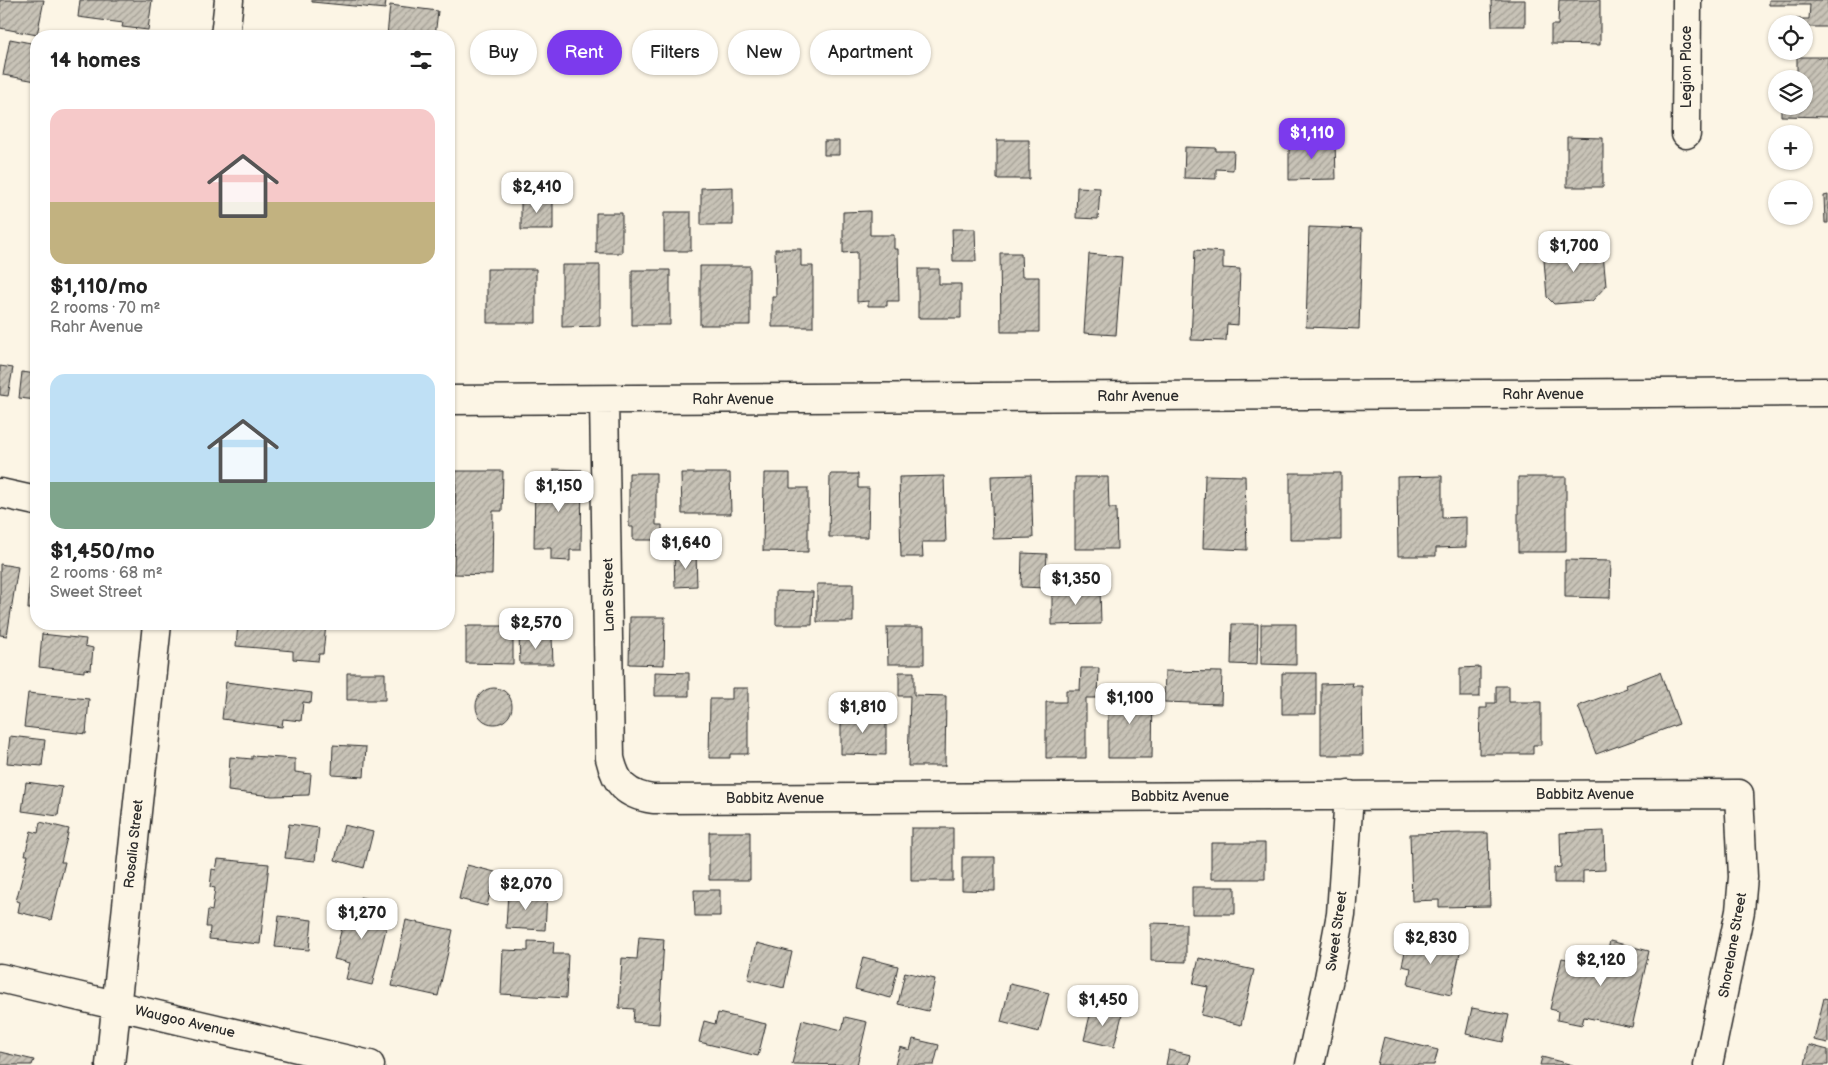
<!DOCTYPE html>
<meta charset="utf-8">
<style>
:root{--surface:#fff;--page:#f2f2f2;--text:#222;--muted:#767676;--accent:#7c3aed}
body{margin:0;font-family:"Balsamiq Sans",sans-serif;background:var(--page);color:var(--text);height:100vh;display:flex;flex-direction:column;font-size:19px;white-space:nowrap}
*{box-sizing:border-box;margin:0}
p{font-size:16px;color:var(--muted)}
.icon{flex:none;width:28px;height:28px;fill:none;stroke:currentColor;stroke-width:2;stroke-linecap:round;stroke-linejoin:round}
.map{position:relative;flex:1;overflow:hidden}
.panel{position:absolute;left:30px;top:30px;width:425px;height:600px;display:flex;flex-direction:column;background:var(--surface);border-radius:20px;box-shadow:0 1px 4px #0004}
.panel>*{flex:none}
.top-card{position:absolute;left:470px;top:30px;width:475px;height:45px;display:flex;gap:10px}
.controls{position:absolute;left:1768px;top:15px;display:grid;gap:10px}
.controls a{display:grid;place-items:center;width:45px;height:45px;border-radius:50%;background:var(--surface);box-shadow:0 1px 4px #0004;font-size:25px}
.price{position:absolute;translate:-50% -42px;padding:0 11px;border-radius:10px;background:#fff;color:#222;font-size:16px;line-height:32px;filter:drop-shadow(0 1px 2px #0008)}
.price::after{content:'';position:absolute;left:50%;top:30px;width:15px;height:11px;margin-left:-8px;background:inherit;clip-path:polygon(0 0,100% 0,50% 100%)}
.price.selected{background:var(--accent);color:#fff}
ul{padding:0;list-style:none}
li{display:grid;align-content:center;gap:10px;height:265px;padding:0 20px}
li span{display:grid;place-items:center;height:155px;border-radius:15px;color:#555}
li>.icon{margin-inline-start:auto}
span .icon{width:90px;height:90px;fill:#fffc;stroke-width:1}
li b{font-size:21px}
h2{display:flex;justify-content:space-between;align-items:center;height:60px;padding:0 20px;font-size:21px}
.tag{padding:0 18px;border-radius:22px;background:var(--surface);box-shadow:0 1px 4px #0004;font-size:18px;line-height:45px}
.tag.selected{background:var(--accent);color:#fff}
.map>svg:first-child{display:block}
.building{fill:url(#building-hatch);stroke:#2b2b2b}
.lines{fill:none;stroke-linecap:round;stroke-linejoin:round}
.minor-casing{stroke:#2b2b2b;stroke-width:31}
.minor{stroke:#fcf5e5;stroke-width:28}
.labels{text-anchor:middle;stroke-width:4;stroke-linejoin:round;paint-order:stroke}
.street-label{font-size:14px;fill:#2b2b2b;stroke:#fcf5e5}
</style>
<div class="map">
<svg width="1828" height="1065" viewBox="0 0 1828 1065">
<defs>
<pattern id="building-hatch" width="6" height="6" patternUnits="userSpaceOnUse" patternTransform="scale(1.25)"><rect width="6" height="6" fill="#c8c3b7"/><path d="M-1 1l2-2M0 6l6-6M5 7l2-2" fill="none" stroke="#a39f95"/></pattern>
</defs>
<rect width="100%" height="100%" fill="#fcf5e5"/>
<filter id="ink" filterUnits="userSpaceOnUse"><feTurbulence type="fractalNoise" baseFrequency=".02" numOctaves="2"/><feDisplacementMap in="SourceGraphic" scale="10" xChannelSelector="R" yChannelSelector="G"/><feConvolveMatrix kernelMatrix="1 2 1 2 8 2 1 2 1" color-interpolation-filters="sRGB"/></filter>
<g filter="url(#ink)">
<!-- building -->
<path class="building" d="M0,0H44L37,35L0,28Z
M80,0H152L148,30L122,27L123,23L78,17Z
M312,0H386L385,9L312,2Z
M1491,0H1525V26H1492Z
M1559,0H1600V45L1551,44V25H1558Z
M1769,0H1828V27H1804V24H1796V19H1809L1810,5H1769Z
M390,5L438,11L435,36H387Z
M10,39L36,44V81L3,75Z
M1797,57H1828V117L1781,116V106H1804V79H1797Z
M1567,137L1603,138V187H1567Z
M997,140H1029V179H997Z
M824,141H839V155H824Z
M1289,141H1335L1336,179L1289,180Z
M1185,147L1216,148V151H1234L1233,170L1216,169V179L1184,178Z
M733,187V225H701V188Z
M1077,187L1100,188L1098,219L1076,218Z
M1828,195V223H1825L1824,196Z
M521,198H553V230H521Z
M870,211V235H894V249H898L899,301H887V306H868V301L857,302V252L843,253V212Z
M664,212H691V251H664Z
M596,213H622V253H596Z
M1309,227L1362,229L1359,329L1306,327Z
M952,229H975L976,261H953Z
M1602,243L1606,286L1592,301L1554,304L1547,297L1543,248Z
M775,249H801V266H813V327H772V297H776Z
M1195,250L1223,252V268L1240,269L1238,325L1227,324L1226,341L1191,340Z
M1000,253H1021L1022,277H1039V332H1001Z
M1089,254L1122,257L1116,335L1084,333Z
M562,265H600V326L562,327Z
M700,266H750V325H700Z
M487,269H536V323H487Z
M918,269H939V284H961V318H918Z
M632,270H670V325H632Z
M0,366L13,368L8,396L0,395Z
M22,372L36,374V400L19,398Z
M554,469L582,470L581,550H570V561L551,560V548H534L535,478H554Z
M456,471H503L502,511H493L492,575L454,574Z
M629,473H656V525H662V540H633V527H629Z
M681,473H730L731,514H682Z
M764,473H790V488H808V552L763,551Z
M1290,473H1341V540H1290Z
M830,474H858V488H869L868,537H829Z
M1031,475L1033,538L993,539L991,476Z
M1205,475L1245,476L1247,550L1203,548Z
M944,476L946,542H922L923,557H901L899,477Z
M1442,476V518L1466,517V547L1436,548V556H1398L1397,477Z
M1075,477H1108L1109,508H1116L1117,549H1075Z
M1518,477H1566V552H1518Z
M696,553L697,586L675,587L674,555Z
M1022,553L1047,554L1045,588L1021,587Z
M1565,560L1611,561L1610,598L1565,597Z
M0,564L18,567L7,636L0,635Z
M30,577H36V609H28Z
M817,584H853V622H817Z
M1052,588H1100L1101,624L1052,625Z
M776,591L813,592L812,625H776Z
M630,617H665L664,665L629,664Z
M238,624H326L323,654H319L318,661L293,659V651L236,646Z
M1232,624H1258L1257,665L1231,664Z
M1261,624H1296V665L1261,664Z
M466,626H513V664L466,663Z
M887,627H924V664H888Z
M42,634L86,639L85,646L93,648L91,670L84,669V672L39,667Z
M519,636H552L553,664H520Z
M1480,667V697H1460V668Z
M1081,668H1099L1098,698H1086V758H1046V702H1066V690H1080Z
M1165,671L1222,672L1221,704L1164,702Z
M655,672L689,673V696H655Z
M899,672H914V695L946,696L945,766H908L910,696H899Z
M1660,672L1679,724L1596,754L1578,706L1627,688L1626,685Z
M347,673H385V700H347Z
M1282,673H1316V714H1282Z
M226,682L312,693L311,703L303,702L301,721L283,719L282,727L222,719Z
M1353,683L1352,686H1362L1363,755H1321V684Z
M1496,686H1509V702H1541V745H1533V754H1479L1480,708H1487V703H1496Z
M476 706a18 18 0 1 1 36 0a18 18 0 1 1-36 0Z
M732,688H748V754H730V758H709L710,699H732Z
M28,693L89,699L86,734L24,727Z
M1108,693H1153L1152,758H1108Z
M841,713L886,714V755L841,754Z
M10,736L45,740L42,766L7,763Z
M333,745L366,747L364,777L332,775Z
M252,756L295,759V772L311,774L309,795L272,796L228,791L230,757L252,759Z
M26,782L62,787L58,816L22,811Z
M40,822L69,829L61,862H65L51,920L18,912L20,902L16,901L28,855H25L31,831L38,833Z
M289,824L319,828L315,861L285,858Z
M344,825L373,832L364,868L335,860Z
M911,828H953V881H911Z
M1604,831L1605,870L1583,871V883H1554V868L1561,867L1560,833Z
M709,832H750V880H709Z
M1463,833H1488L1490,906L1439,907V900L1412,901L1410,834Z
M1211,843H1265V879H1211Z
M962,857H995V891L962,890Z
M218,859L269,864L260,944L209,939L210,927H206L208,910L212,911L215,888L210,887L212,869L216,870Z
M467,865L495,872L487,906L459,899Z
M1192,887H1235V914H1192Z
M694,890H720V916H695Z
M508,891L547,894L545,930L506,928Z
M360,897L376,901L374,909L390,913L372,985L346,979L350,963L334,959L348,904L358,906Z
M279,916L312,920L309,950L275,947Z
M406,920L453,930L438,996L392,986Z
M1151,923L1186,924V962L1151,961Z
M639,937L664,939L659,1024L633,1022L634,1009L619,1008L622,958L637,959Z
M1408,937L1461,948L1451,995L1408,985L1411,968L1402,966Z
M528,941L554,942L553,954H568L566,998L501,994L503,950L528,951Z
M1610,941L1649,951L1632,1027L1584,1017L1582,1025L1557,1020L1558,1011L1550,1009L1562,958L1604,967Z
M757,943L792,952L784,988L748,979Z
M863,957L898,966L891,998L855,989Z
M1199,958L1254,970L1241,1025L1201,1015L1208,987L1193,984Z
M905,972L935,979L928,1011L898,1004Z
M1010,984L1049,993L1039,1032L1001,1022Z
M1824,998L1828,999V1043L1814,1040Z
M1092,1007L1122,1015L1114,1047L1084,1040Z
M1472,1008L1509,1015L1503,1042L1466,1034Z
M718,1013L766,1024L758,1056L699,1042L704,1021L715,1024Z
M845,1017L867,1022L857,1065L792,1064L802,1020L842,1030Z
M1384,1037L1438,1050L1434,1065H1377Z
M913,1039L939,1045L934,1065H895L900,1047L910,1050Z
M1809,1045L1828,1050V1065H1805Z
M1169,1050L1191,1055L1189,1065H1166Z
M0,1052L34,1060L32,1065H0Z
M1542,1057L1573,1065H1540Z"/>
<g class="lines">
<defs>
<path id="minor" d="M225,36L229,0
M1686,134L1687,0
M449,400L1828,392
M604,400L610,758C616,784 626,795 653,799L1739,794L1743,877L1740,911L1708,1065
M0,493L36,501
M0,978L370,1065
M110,1065L157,624
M1310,1065L1329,978L1341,914L1349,795"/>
</defs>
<!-- minor casing -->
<use href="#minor" class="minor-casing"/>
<!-- minor -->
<use href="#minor" class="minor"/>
</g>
</g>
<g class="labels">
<!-- street labels -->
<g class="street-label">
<text transform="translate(1686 67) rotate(-90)" y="5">Legion Place</text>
<text x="1543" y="399">Rahr Avenue</text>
<text x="1138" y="401">Rahr Avenue</text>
<text x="733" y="404">Rahr Avenue</text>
<text transform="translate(608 595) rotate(-91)" y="5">Lane Street</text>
<text x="1585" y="799">Babbitz Avenue</text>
<text x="1180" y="801">Babbitz Avenue</text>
<text x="775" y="803">Babbitz Avenue</text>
<text transform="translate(133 844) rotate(-84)" y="5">Rosalia Street</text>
<text transform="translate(1336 931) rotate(-82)" y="5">Sweet Street</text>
<text transform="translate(1732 945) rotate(-80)" y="5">Shorelane Street</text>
<text transform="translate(185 1021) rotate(13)" y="5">Waugoo Avenue</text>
</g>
</g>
</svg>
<div class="controls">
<a><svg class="icon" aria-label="locate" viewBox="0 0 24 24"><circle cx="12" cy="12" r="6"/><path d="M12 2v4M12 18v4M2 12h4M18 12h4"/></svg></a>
<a><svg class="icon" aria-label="layers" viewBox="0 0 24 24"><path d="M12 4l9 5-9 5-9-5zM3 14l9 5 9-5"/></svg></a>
<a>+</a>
<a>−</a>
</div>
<b class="price selected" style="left:1312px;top:160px">$1,110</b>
<b class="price" style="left:537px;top:214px">$2,410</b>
<b class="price" style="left:1574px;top:273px">$1,700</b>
<b class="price" style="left:559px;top:513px">$1,150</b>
<b class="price" style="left:686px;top:570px">$1,640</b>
<b class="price" style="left:1076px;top:606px">$1,350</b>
<b class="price" style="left:536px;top:650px">$2,570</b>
<b class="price" style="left:1130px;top:725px">$1,100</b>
<b class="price" style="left:863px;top:734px">$1,810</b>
<b class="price" style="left:526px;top:911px">$2,070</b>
<b class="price" style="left:362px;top:940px">$1,270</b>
<b class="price" style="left:1431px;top:965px">$2,830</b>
<b class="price" style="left:1601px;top:987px">$2,120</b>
<b class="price" style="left:1103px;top:1027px">$1,450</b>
<div class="top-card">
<a class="tag">Buy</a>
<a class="tag selected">Rent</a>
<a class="tag">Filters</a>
<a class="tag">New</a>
<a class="tag">Apartment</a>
</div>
<section class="panel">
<h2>14 homes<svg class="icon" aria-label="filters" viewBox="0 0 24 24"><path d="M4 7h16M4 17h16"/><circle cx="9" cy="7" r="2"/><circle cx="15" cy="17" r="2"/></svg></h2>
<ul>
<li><span style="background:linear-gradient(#f6c9c9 60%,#c2b280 0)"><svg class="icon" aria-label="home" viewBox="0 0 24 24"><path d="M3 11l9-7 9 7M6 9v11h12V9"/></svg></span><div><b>$1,110/mo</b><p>2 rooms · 70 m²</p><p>Rahr Avenue</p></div></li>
<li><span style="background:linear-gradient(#bfe0f5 70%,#7fa58c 0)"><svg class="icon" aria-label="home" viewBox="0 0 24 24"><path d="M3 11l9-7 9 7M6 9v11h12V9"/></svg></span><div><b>$1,450/mo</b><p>2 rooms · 68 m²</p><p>Sweet Street</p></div></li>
</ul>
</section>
</div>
